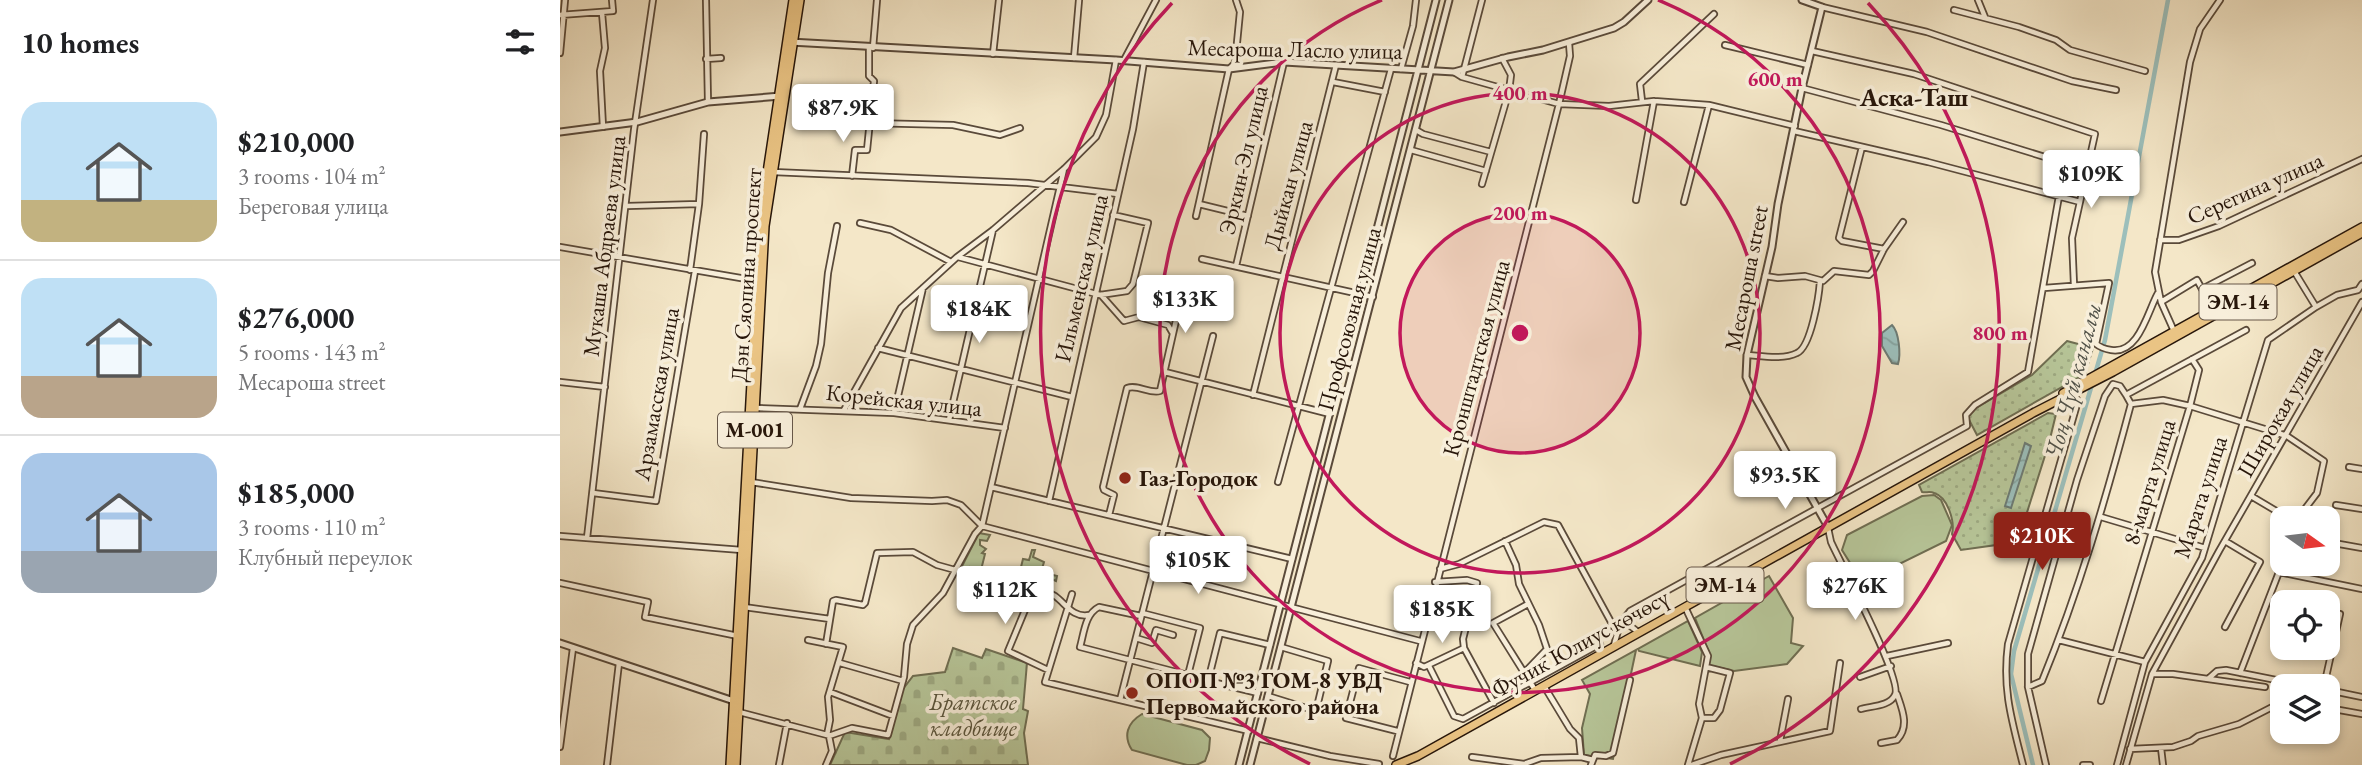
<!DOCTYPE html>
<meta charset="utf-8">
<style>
:root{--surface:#fff;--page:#f6f6f6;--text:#202124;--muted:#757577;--line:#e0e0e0;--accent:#8f2418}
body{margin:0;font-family:"EB Garamond",serif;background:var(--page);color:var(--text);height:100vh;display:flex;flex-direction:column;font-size:26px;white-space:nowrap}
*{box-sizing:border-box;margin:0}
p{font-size:23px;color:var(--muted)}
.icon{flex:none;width:38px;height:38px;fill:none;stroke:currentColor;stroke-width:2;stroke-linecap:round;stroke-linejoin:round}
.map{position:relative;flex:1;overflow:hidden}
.details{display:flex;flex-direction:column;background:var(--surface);width:560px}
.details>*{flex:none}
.needle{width:46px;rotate:104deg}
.controls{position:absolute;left:1710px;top:506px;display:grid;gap:14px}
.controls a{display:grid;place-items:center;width:70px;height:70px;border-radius:14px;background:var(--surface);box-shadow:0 4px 10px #0003;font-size:35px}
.price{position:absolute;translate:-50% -60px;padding:0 16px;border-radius:7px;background:#fff;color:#222;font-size:23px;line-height:46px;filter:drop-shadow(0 2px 4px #0008)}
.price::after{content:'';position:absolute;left:50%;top:42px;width:21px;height:16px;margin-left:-10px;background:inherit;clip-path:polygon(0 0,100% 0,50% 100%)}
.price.current{background:var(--accent);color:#fff}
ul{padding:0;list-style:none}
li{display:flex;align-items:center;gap:21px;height:175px;padding:0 21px}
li+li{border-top:2px solid var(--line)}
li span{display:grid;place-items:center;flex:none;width:196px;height:140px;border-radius:21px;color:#555}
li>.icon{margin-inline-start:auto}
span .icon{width:84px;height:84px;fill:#fffc;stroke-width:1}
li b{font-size:30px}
h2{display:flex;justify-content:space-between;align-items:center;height:84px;padding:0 21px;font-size:30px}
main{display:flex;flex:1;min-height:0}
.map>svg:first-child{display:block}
.grass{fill:#b7c699;stroke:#6f6e52;stroke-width:2}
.cemetery{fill:url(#cemetery-stones);stroke:#6f6e52;stroke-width:2}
.park{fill:url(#park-dots);stroke:#6f6e52;stroke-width:2}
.water{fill:url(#water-waves);stroke:#6d7b74;stroke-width:2}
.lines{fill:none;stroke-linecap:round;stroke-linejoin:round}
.canal{stroke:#9cbfbb;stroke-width:4.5}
.minor-casing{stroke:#5a4a3a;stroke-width:8}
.tertiary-casing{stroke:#5a4a3a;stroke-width:9}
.primary-casing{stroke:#27160a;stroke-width:10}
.minor{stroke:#f8efdb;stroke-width:4.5}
.tertiary{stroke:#f8efdb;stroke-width:5}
.primary{stroke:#eac484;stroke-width:7}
.ring{fill:none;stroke:#c2185b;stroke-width:3.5}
.poi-dot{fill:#8f2418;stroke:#f8efdb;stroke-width:2.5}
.labels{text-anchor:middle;stroke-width:7;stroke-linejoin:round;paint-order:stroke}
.shield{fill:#f8efdb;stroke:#665749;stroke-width:2}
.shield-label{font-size:21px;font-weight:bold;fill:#27160a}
.street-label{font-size:23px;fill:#27160a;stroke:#f8efdb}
.poi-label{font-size:23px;font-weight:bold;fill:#27160a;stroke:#f8efdb;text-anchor:start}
.park-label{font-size:23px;font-style:italic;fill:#59543c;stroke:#f8efdb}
.water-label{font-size:24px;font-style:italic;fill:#505148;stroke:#f8efdb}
.quarter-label{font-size:26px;font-weight:bold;fill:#27160a;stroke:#f8efdb}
.centre{fill:#c2185b;stroke:#f8efdb;stroke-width:3.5}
.ring-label{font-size:21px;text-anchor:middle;font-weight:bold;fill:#c2185b;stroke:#f8efdb;stroke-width:7;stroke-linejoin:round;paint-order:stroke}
</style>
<main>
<section class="details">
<h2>10 homes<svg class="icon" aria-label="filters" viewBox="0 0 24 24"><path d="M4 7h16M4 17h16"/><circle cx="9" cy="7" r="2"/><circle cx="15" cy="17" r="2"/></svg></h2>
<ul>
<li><span style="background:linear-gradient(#bfe0f5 70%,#c2b280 0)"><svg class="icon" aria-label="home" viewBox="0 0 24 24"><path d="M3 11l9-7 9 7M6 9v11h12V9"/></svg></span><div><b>$210,000</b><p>3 rooms · 104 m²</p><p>Береговая улица</p></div></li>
<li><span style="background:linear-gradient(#bfe0f5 70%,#b9a48a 0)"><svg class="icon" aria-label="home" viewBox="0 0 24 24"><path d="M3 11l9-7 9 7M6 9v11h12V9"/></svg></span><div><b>$276,000</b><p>5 rooms · 143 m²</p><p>Месароша street</p></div></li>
<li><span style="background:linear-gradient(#a9c7e8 70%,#9aa5b1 0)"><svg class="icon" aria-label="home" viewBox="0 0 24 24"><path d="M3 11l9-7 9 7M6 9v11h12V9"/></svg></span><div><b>$185,000</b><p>3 rooms · 110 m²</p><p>Клубный переулок</p></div></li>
</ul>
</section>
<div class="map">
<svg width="1802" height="765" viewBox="0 0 1802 765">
<defs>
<pattern id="cemetery-stones" width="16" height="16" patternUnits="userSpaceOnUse" patternTransform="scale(1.75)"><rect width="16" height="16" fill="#b7c699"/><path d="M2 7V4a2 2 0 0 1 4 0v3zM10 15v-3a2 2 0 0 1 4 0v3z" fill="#9da982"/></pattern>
<pattern id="park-dots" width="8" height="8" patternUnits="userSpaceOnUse" patternTransform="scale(1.75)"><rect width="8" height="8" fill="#b7c699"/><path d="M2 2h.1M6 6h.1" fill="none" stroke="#9da982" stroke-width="1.8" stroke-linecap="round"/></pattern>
<pattern id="water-waves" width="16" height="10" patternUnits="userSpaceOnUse" patternTransform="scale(1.75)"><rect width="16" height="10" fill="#9cbfbb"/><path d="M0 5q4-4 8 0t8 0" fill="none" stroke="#86a39f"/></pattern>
</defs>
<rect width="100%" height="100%" fill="#f4e7c8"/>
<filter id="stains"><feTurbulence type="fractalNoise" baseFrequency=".00286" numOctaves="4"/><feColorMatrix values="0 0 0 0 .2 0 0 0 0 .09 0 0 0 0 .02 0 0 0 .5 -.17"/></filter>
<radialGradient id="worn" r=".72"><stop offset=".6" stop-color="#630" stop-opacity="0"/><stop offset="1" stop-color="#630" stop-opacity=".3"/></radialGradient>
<!-- grass -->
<path class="grass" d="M1374,495L1381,500L1392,525L1386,541L1309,579L1297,574L1282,550L1287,535L1362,496Z
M419,533L430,535L427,541L420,540V545L426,549L422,553L425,554L421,570L410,567L409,577L398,574Z
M472,550H475L473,557L484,562L481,572L497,576L496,581L481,574L477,579L479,581L478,585L469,583L465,594L454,593L458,589L456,587L463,559L469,560Z
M1209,576L1233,618L1231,643L1243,646L1227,664L1174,671L1148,665L1150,655L1135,618Z
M1128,621L1142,652L1140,666L1079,651L1078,649Z
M1076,650L1053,759L1024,755L1022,728L1030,694L1022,680Z
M582,714L642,730L650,738L649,750L645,761L636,765H627L572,750C563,736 567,723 582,714Z"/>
<!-- cemetery -->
<path class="cemetery" d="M393,648L422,658L426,649L467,663L463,709L468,711L464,733L468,765H270L285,732L329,739L343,689L353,676L385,672Z"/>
<!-- park -->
<path class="park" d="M1507,341L1533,348L1525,374L1417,435L1406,414L1472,375Z
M1488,413L1496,414L1489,443L1463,525L1444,520L1436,545L1401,550L1392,534C1395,522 1388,497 1374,493C1370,491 1366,493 1362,492L1359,485Z"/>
<!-- water -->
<path class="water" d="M1332,325C1339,332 1341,354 1338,364L1332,363L1322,346V333Z
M1465,443L1471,446L1451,508L1445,506Z"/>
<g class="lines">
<!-- canal -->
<path class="canal" d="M1473,765L1451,674L1454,651L1545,340L1608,0"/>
<defs>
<path id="minor" d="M146,0L148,102
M1418,0L1425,17
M1262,7L1367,32L1512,81L1556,90
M1394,10L1459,27L1496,40L1510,50L1585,71
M42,13L45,48L40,71L43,127
M0,15L53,11L52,0
M1165,45L1248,65
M313,48L317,0
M1252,51L1354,74L1535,134L1512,238L1514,285
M0,53L5,0
M433,54L439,0
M514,58L519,0
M146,59L161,58
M564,60L596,0
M841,69L853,26L856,0
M894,72L902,77L999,104L1049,106L1094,101L1149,105L1235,126
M902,77L922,0
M773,82L825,92
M1242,88L1381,125L1527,170
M1082,101L1080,84L1154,14
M310,123L393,125L440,135L460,128
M856,130L863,134L931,152
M1234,131L1368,162L1520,202
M1302,147L1279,238L1282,241L1324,249
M851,150L926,171
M213,172L468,183L558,194
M292,176L295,150H307L314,81L309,76V48
M922,184L949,91L951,75L942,58
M1076,200L1094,101
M1124,202L1149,105
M639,204L688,216
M67,206L139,204
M636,216L669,69L675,63L680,12L676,0
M300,223L331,230L391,262
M1600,240H1619L1659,226L1802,159
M0,247L198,281
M398,257L540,295L567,291L573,284L588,223L553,215
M642,259L813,297
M676,266L724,62
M130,270L139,204L144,134
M1734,271L1756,307
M1205,276L1218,278L1245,276L1263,281L1274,271L1309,275L1313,271L1324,249L1343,222
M1484,288L1549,283L1536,344C1541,348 1545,349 1551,350C1579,355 1588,310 1598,293
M541,295L564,321L579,317L608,325L612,332
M1601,302L1637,280L1642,289L1692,263
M1614,331L1601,302L1595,272L1630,62L1640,29L1660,0
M318,348L512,397
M1187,355C1202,356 1223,360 1237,353C1251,347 1259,296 1260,281
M605,372L770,414
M0,382L45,387
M693,395L776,65
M1571,404L1603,400L1630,406L1727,436L1764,461L1757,493L1738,518
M1571,404L1566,395L1686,330
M196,408L334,413L445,428
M240,409L256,366L261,344L268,273L277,226
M284,410L341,308L397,257L433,230L504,169L536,137L546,115L556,60
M334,413L363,288
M389,420L433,230
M1789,467L1802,469
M191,482L291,498L372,501L387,500L401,505L422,526
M718,482L831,69
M431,487L732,559
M33,493L96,501L135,271
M1691,496L1728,518
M489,501L573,129L584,62
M1776,505L1802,509
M549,515L554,495L544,490L543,487L567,388C578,384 589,394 600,391L622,294
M1541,517L1645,548
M422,526L860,641
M1268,528L1271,542C1281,564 1343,680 1335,695C1330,706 1312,706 1301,709
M0,536L182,550
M27,538L74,130L93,0
M945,541L956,565L959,584L979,625L987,649L964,673
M1768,542L1802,548
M880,569L899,564L984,522L998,525L1057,633
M875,582L907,580L917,583L903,639L904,648L934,703
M0,583L88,602L85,617L178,636
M473,586C480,589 488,592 495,596C506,604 513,618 529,615
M512,594L485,682L689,731
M968,604L933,623L975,690
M184,607L270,619
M1125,607L1148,656L1139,704L1142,718L1128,765
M465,610L448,651L488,670
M581,616L539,607C525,614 524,633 520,647L628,675L640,628L582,613
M1063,620L1078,632
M1665,627L1700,562L1665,541
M576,638L592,643L596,630L613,635
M1499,640L1585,662
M266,644L273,601L276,600L303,605L305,603L317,553L353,552L377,565L395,570
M1054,645L1060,624L1070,611L1407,426L1406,415L1415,405L1468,372L1499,196
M1327,656L1388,643
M280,663L343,681
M856,663L864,667L904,648
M869,666L894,716L903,719L1040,644
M1680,673L1719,572L1802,589
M1593,674H1613L1648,679L1657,671L1666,670L1746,686
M1300,677L1331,666
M1648,679L1705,687
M984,686L1010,729L1019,738L1021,757
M1764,686L1780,614
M1468,687L1482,681C1519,591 1546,498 1571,404
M1768,690L1802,697
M270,692L333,716
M698,693L648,681L660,633L710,645
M708,696L756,711L768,661L721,647
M560,700L653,336
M1541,701L1630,406L1639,370L1632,359
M1768,708L1802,714
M179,712L267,735L270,720L268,697L283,647L248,640
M1142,718H1154L1160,710L1170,673L1146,667
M837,731L786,718L799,668L850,682
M267,735L269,736L292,728L328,735L344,677L347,644L353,625L383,593L415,534L422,526L504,169
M697,738L770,756L819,764
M1220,741L1228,699
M1321,743L1337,740C1350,726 1342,709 1337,694
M0,747L13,648
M1601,748L1603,765
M1570,749L1613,747L1631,741L1638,736L1679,724L1722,702
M833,756L999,104L1010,56L1009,43
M912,757L964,764L981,758L1021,757L1033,760L1031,765
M1033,760L1035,755L1046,756L1053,753L1070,680
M47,765L59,663
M219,765L227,723
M266,765L272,751L269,736
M1132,765L1161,755L1270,731L1280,663
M1463,765C1452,721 1442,690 1448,644L1518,401L1512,393
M1486,765L1468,687V654L1517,480L1545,396L1553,384L1560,386L1566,395
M1523,765H1530
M1557,765L1585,662L1642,558L1708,340L1756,307L1777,295L1798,290L1802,284
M1566,765L1592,674L1659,551L1802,302"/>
<path id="tertiary" d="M1242,0L1262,7L1242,88L1218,204L1212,247L1187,355L1186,377L1195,397L1268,527
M230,42L556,60L669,69L724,62L894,72L948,57L983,50L1054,28L1064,22L1088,0
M0,132L77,122L148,102L221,96
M0,643L177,702
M679,765L876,0
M690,765L889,0"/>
<path id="primary" d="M1503,393L1802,227
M170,765L200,219L233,0
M176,765L205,226L240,0
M836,765L858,756L1473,413L1553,372L1802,233"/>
</defs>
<!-- minor casing -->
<use href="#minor" class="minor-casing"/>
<!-- tertiary casing -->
<use href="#tertiary" class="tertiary-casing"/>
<!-- primary casing -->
<use href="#primary" class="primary-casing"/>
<!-- minor -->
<use href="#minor" class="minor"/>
<!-- tertiary -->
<use href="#tertiary" class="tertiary"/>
<!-- primary -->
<use href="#primary" class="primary"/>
</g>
<!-- distance rings -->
<circle cx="960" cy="333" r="120" fill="#c2185b" fill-opacity=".12"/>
<g class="ring">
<circle cx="960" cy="333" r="120"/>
<circle cx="960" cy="333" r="240"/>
<path d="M1098 0A360 360 0 1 1 822 0"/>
<path d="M750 764A480 480 0 0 1 612 3M1308 3A480 480 0 0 1 1170 764"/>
</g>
<!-- markers -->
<g class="poi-dot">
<circle cx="565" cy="478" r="7"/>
<circle cx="572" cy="693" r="7"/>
</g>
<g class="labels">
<!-- shield labels -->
<g class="shield">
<rect x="1639.5" y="284.5" width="77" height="35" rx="5"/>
<rect x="158" y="412.5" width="74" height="35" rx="5"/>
<rect x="1126.5" y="567.5" width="77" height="35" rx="5"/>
</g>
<g class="shield-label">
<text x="1678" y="309">ЭМ-14</text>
<text x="195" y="437">M-001</text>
<text x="1165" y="592">ЭМ-14</text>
</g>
<!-- street labels -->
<g class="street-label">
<text transform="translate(735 49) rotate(1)" y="8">Месароша Ласло улица</text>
<text transform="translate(683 160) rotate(-77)" y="8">Эркин-Эл улица</text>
<text transform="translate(728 185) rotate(-75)" y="8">Дыйкан улица</text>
<text transform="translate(1695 188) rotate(-24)" y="8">Серегина улица</text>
<text transform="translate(44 246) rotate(-83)" y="8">Мукаша Абдраева улица</text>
<text transform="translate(186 275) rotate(-86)" y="8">Дэн Сяопина проспект</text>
<text transform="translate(521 278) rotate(-77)" y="8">Ильменская улица</text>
<text transform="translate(1186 278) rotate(-79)" y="8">Месароша street</text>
<text transform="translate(789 319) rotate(-75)" y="8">Профсоюзная улица</text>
<text transform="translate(916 358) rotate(-75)" y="8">Кронштадтская улица</text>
<text transform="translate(96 394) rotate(-80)" y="8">Арзамасская улица</text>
<text transform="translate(344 400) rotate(6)" y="8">Корейская улица</text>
<text transform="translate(1720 411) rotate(-60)" y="8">Широкая улица</text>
<text transform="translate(1589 482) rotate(-73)" y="8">8-марта улица</text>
<text transform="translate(1640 497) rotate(-72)" y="8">Марата улица</text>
<text transform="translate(1020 643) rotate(-29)" y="8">Фучик Юлиус көчөсү</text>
</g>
<!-- poi labels -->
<g class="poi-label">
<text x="579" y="486">Газ-Городок</text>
<text x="586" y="688">ОПОП №3 ГОМ-8 УВД<tspan x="586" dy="26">Первомайского района</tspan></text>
</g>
<!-- park labels -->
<g class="park-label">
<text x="413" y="710">Братское<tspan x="413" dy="26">кладбище</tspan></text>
</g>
<!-- water labels -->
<g class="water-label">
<text transform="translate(1513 381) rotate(-75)" y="8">Чоң Чүй каналы</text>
</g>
<!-- quarter labels -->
<g class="quarter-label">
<text x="1354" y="106">Аска-Таш</text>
</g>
</g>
<circle cx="960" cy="333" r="10" class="centre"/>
<g class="ring-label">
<text x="1215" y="86">600 m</text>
<text x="960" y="100">400 m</text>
<text x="960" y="220">200 m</text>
<text x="1440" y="340">800 m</text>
</g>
<rect width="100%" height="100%" filter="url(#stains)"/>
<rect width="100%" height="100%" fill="url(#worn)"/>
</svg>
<div class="controls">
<a><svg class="needle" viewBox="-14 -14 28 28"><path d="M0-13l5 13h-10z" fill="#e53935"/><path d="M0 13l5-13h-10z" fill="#757577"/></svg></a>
<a><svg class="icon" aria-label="locate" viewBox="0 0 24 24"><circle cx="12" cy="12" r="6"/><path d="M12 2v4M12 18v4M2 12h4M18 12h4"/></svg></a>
<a><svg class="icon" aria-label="layers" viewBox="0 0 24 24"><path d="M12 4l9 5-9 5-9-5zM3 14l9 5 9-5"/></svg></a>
</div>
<b class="price" style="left:283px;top:144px">$87.9K</b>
<b class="price" style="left:1531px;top:210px">$109K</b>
<b class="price" style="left:625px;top:335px">$133K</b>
<b class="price" style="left:419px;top:345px">$184K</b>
<b class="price" style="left:1225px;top:511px">$93.5K</b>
<b class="price current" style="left:1482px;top:572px">$210K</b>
<b class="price" style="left:638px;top:596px">$105K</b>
<b class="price" style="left:1295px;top:622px">$276K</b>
<b class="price" style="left:445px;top:626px">$112K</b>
<b class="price" style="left:882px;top:645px">$185K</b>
</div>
</main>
